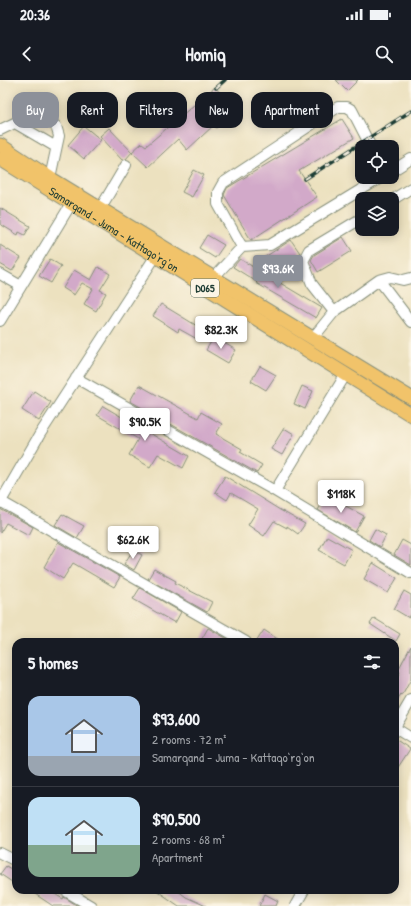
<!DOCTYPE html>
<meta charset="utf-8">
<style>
:root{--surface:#171b24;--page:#242831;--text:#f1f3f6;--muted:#9ea1a6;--line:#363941;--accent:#8c9099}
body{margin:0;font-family:"Patrick Hand",sans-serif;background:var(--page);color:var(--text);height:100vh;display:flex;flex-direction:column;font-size:15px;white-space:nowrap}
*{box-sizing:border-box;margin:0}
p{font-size:13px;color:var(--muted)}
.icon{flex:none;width:22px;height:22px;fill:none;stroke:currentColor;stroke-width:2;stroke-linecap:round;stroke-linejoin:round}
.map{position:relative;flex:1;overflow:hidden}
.sheet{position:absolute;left:12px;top:558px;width:387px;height:256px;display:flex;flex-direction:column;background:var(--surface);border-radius:12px;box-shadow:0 2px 10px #0003}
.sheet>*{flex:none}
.guide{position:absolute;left:12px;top:12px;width:387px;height:36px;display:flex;gap:8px}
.fabs{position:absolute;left:355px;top:60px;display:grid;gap:8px}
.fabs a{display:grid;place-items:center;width:44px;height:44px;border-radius:8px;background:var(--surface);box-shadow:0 2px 10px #0003;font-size:20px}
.price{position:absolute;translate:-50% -34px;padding:0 9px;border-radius:4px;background:#fff;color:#222;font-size:13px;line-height:26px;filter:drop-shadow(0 1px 2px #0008)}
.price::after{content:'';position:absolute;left:50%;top:24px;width:12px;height:9px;margin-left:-6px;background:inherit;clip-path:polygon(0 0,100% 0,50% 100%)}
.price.active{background:var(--accent);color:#fff}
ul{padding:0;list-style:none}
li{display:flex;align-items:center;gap:12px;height:100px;padding:0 16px}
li+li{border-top:1px solid var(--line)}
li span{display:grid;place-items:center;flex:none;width:112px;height:80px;border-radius:12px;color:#555}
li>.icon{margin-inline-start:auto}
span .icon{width:48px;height:48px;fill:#fffc;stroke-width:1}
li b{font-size:17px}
h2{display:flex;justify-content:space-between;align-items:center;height:48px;padding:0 16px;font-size:17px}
.chip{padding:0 14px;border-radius:12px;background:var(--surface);box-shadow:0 2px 10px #0003;font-size:14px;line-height:36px}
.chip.active{background:var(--accent);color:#fff}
.status{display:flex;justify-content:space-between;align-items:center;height:28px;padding:0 20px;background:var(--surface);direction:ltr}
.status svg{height:11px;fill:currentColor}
header{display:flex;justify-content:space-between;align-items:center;height:52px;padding:0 16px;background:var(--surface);font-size:18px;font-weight:700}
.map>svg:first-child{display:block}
.building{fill:#d2a9c9}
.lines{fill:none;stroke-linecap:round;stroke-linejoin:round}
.minor-casing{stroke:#868f7a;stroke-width:12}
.major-casing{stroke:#868f7a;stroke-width:15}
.minor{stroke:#fff;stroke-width:10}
.major{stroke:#f1c36a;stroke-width:13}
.rail-casing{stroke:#1f3d34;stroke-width:3.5}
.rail{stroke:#fcf5e5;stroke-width:2;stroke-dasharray:6;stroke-linecap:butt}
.labels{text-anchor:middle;stroke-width:3;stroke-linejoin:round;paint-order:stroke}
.shield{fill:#fcf5e5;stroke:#617469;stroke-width:1}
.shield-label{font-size:11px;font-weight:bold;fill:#1f3d34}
.street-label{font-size:12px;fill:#1f3d34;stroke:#fcf5e5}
</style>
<div class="status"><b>20:36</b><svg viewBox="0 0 49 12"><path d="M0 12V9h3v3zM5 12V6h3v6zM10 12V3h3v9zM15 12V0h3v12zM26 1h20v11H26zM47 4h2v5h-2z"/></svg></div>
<header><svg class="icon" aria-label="back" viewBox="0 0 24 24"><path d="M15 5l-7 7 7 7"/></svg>Homiq<svg class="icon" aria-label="search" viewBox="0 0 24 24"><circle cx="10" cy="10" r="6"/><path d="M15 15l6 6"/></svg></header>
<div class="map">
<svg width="411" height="826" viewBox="0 0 411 826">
<rect width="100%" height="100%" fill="#fcf5e5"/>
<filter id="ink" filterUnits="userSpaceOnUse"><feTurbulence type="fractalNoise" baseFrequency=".025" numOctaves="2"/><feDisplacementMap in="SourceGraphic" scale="8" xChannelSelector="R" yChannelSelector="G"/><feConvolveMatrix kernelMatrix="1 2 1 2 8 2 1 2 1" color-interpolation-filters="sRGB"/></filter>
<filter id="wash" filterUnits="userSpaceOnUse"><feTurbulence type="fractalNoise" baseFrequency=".012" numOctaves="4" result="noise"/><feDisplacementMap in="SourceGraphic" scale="16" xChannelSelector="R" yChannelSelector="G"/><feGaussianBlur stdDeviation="0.9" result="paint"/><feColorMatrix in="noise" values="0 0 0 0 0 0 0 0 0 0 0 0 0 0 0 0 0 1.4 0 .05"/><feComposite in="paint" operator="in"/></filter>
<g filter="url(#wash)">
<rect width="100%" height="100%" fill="#ece1bf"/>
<g id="blocks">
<!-- building -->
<path class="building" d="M336,0H358L347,11Z
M215,7L230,24L236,21L242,30L216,48L214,45L187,70L178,59L148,87L132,72L142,63L146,66Z
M342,39L354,58L299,91L317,117L251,160L224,115L227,108Z
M84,46L101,60L84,79L68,65Z
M109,48L132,72L126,79L122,80L100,56Z
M194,90L204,95L192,117L182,112Z
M0,128L30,146L25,155L19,152L18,155L0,144Z
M207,155L224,165L215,178L199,168Z
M343,157L352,171L318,192L311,180L314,175Z
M291,160L300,173L274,190L265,177Z
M0,165L21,178L12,191L0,184Z
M50,179L61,186L51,203L39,196Z
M240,179L322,228L316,238L256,203L257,202L233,187Z
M98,187L110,194L100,210L106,213L96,231L84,224L93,209L82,203L74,215L63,208L74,190L91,200Z
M161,224L202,249L197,259L179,249L178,252L153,236Z
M214,257L236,270L228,283L206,270Z
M260,286L276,295L266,310L251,301Z
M139,305L198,338L201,332L222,344L216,354L242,369L240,372L262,385L257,393L130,321Z
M302,306L313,311L305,329L294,324Z
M34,311L51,322L39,341L22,330Z
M103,326L189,376L183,388L158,374L150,387L129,375L138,359L97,335Z
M284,348L294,354L282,375L271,369Z
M225,396L280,430L305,444L298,454L287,446V448L274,441L264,456L248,445L258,429L231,413L227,420L215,412Z
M327,416L343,427L344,425L364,436L355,452L318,430Z
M0,429L33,447L29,455L6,443L0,453Z
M62,434L84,446L77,458L55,445Z
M375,449L386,455L380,467L369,460Z
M327,456L352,470L344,484L319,470Z
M402,460L411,465V485L394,475Z
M58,462L120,497L114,507L73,483L63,499L44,487Z
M133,470L142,475L134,490L124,484Z
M373,483L397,498L388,513L364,499Z
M154,489L176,501L175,503L212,522L207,532L148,499Z
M140,508L181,532L175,543L133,519Z
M404,511L411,515V534L409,538L394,529Z
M374,538L400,554L396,561L370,544Z
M208,548L233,562H200Z
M264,550L282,562H256Z
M411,566V599L402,616L401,615L395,624V602L400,592L398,590Z
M395,659L410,669L395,692Z
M6,786L16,792V796L12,802L0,794Z
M29,810H48L63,819L64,817L78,826H53Z
M156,810H177L186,817L206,826H179Z
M265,814L278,821L276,826H259Z"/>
</g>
</g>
<g filter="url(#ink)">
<use href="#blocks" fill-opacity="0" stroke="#868f7a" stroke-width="1"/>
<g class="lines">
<defs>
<path id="minor" d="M15,43L56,67
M0,50L31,35L40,37L56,46L59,56L50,98
M392,91L411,79
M392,120L411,108
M100,129L126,85
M242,167L218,124V112L223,103L338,27H347L352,30L371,67
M0,194L21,206
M214,197L242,167L270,165L382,97
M379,200L411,242
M334,232L312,204L303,181L309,170L362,138
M0,241L71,124
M313,258L334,232L379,200L390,197L403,200L411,198
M76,298L275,411L411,493
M275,411L346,294
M0,421L246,562
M0,423L40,354L155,177
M395,647L411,620
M395,648L411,658
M0,773L16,781
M64,810L91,826
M295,826L304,810"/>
<g id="major">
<path d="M0,65L50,98L411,318"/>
<path id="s1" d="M0,79L411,335"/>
</g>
</defs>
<!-- minor casing -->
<use href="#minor" class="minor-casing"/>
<!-- major casing -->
<use href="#major" class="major-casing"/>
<!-- minor -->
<use href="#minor" class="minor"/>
<!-- major -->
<use href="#major" class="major"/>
<defs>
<path id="rail" d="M216,8L225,0
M305,99L411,31"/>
</defs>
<!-- rail casing -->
<use href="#rail" class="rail-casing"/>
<!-- rail -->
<use href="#rail" class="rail"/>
</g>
</g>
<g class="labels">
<!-- shield labels -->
<rect class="shield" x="191" y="199" width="28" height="18" rx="3"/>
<g class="shield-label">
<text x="205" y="212">D065</text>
</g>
<!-- street labels -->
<g class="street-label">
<text dy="4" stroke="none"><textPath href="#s1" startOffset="134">Samarqand - Juma - Kattaqo‘rg‘on</textPath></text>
</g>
</g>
</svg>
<div class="fabs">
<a><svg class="icon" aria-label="locate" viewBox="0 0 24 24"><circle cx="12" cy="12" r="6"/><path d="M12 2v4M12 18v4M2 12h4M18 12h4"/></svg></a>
<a><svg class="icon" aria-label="layers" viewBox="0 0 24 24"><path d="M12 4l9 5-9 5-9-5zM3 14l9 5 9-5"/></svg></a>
</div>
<b class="price active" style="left:278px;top:209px">$93.6K</b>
<b class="price" style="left:221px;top:270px">$82.3K</b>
<b class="price" style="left:145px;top:362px">$90.5K</b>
<b class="price" style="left:341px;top:434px">$118K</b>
<b class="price" style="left:133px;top:480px">$62.6K</b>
<div class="guide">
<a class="chip active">Buy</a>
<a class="chip">Rent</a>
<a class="chip">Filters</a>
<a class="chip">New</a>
<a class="chip">Apartment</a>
</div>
<section class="sheet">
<h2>5 homes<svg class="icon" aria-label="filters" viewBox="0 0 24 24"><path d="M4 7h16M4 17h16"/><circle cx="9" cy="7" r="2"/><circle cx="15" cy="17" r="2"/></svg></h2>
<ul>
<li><span style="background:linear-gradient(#a9c7e8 75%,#9aa5b1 0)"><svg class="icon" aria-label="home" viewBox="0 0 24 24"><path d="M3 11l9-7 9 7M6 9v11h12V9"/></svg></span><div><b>$93,600</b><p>2 rooms · 72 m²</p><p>Samarqand - Juma - Kattaqo‘rg‘on</p></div></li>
<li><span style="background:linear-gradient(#bfe0f5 60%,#7fa58c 0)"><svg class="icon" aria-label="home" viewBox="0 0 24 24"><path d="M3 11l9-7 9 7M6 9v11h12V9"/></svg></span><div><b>$90,500</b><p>2 rooms · 68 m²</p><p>Apartment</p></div></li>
</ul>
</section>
</div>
